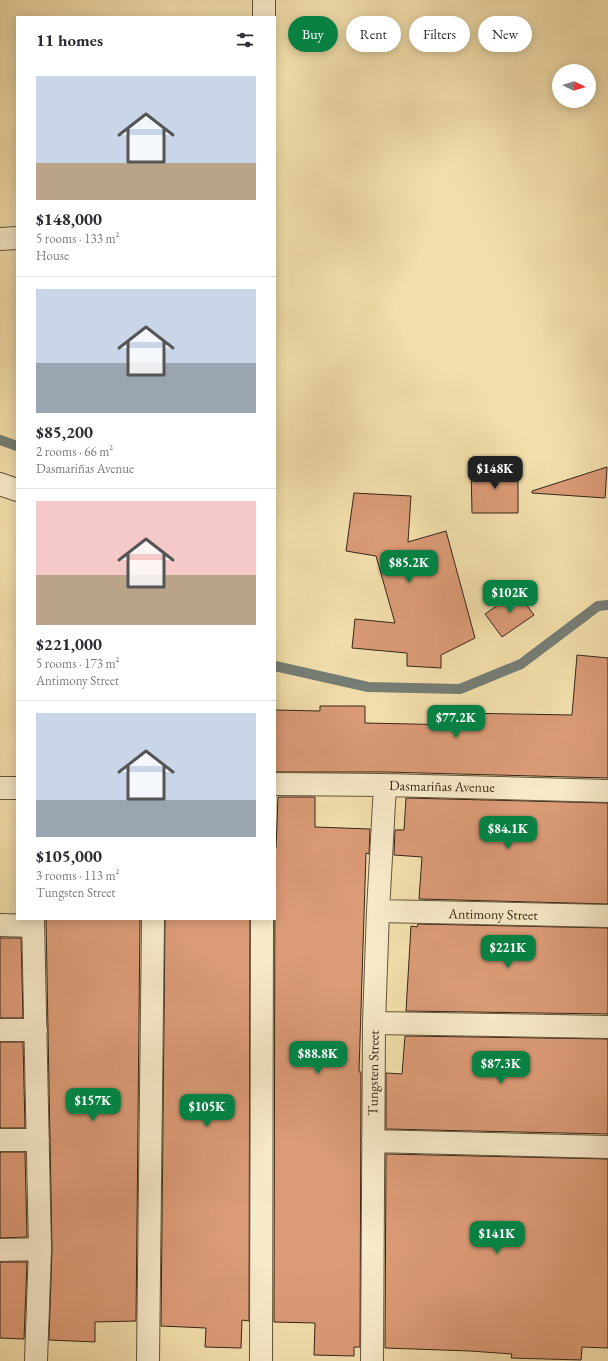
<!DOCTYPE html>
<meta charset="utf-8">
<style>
:root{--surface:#fff;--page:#f2f2f3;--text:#2b2b33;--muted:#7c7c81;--line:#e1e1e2;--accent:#0b8043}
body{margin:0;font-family:"EB Garamond",serif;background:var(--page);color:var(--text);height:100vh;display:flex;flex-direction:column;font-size:15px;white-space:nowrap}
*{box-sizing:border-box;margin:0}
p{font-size:13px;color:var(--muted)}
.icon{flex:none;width:22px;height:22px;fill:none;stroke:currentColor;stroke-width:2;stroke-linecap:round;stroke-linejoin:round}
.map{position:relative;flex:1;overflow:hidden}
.side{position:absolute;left:16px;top:16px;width:260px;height:904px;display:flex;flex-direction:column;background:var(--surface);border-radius:0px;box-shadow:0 2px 10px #0003}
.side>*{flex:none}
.hud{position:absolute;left:288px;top:16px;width:260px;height:36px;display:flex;gap:8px}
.needle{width:26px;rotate:95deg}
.controls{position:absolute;left:552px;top:64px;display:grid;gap:8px}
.controls a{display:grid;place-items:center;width:44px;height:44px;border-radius:50%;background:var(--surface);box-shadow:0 2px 10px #0003;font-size:20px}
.price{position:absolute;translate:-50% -34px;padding:0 9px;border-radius:8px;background:var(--accent);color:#fff;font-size:13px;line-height:26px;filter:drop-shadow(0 1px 2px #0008)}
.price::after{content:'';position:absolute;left:50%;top:24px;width:12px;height:9px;margin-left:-6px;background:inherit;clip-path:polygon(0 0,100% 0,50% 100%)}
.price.active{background:#222;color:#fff}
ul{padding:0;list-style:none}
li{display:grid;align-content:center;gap:8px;height:212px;padding:0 20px}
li+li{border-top:1px solid var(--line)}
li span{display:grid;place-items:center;height:124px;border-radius:0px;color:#555}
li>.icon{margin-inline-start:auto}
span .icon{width:72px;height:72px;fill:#fffc;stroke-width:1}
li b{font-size:17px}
h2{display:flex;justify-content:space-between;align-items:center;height:48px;padding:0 20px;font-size:17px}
.chip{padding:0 14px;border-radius:18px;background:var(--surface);box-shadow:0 2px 10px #0003;font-size:14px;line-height:36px}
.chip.active{background:var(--accent);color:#fff}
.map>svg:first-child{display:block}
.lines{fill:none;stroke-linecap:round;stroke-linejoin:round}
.stream{stroke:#757e76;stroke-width:10}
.building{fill:#db9b77;stroke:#342617}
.minor-casing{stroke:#64543c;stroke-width:24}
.minor{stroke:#f7eac9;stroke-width:22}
.labels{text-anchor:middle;stroke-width:3;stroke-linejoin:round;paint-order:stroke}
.street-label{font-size:14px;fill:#342617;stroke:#f7eac9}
</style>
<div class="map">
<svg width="608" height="1361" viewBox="0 0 608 1361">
<rect width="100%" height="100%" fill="#f2dfac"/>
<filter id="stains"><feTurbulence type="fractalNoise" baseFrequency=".005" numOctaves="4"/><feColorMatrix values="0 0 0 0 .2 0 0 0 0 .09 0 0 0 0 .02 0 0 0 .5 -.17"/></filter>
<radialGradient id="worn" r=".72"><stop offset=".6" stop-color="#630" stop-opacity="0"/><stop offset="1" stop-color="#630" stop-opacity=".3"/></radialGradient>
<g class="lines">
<!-- stream -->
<path class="stream" d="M0,440L17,446
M275,666L368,687L460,689L521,664L598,606L608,605"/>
</g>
<!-- building -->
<path class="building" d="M518,466V513H472L471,467Z
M607,467L605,498L532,493V491Z
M354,493L411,496L408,542L446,531L475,638L441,655V668L407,666V653L352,648L355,619L395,623L376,556L346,551Z
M517,592L534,615L502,637L485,614Z
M577,655L608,658V778L385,772H275V710L320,711V706H365V723L458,725V713L572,715Z
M278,797H315V827L370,829L369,854L366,853L359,1072H361L360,1347H354V1356L314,1355L315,1323L274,1322L275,848H276Z
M406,798L608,803V904L419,899L422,857L394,855L395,830H404Z
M46,919H140L136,1321L95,1322V1342L49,1340L52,1249Z
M165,919H250L249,1321L242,1320L241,1348L205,1347L206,1328L161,1326Z
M418,924L608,928V1014L406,1011L411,926L417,927Z
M0,938H21L23,1018H0Z
M405,1036L608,1039V1134L386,1129V1073L402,1074Z
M0,1042H23L25,1128H0Z
M0,1152H25L27,1237L0,1238Z
M386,1154L608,1159V1348L582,1347L581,1360L511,1358L512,1354L470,1351L385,1348Z
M0,1262H27L24,1339L0,1338Z"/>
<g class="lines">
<defs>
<path id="minor" d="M264,0V17
M0,239L17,238
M0,484L17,490
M275,784L385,785L608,791
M0,788H17
M378,911L608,916
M33,919L40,1249L36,1361
M0,925L33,926
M374,1023L608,1027
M0,1030H36
M0,1140H38
M373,1141L608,1147
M0,1250L40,1249
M148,1361L153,919
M261,1361L262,919
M372,1361L374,1023L378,911L385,785"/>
</defs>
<!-- minor casing -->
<use href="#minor" class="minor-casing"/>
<!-- minor -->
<use href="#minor" class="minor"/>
</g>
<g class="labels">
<!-- street labels -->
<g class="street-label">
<text transform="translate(442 786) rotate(1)" y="5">Dasmariñas Avenue</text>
<text transform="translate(493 914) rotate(1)" y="5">Antimony Street</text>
<text transform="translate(373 1073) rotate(-89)" y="5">Tungsten Street</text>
</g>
</g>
<rect width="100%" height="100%" filter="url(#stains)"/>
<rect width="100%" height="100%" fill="url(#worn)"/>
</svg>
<div class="controls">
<a><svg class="needle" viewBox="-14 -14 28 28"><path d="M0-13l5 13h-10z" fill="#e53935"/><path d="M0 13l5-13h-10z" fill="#7c7c81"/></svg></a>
</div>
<b class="price active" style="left:495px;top:490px">$148K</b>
<b class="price" style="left:409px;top:584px">$85.2K</b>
<b class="price" style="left:510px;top:614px">$102K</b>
<b class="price" style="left:456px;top:739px">$77.2K</b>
<b class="price" style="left:508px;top:850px">$84.1K</b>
<b class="price" style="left:508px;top:969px">$221K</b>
<b class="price" style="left:318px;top:1075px">$88.8K</b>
<b class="price" style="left:501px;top:1085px">$87.3K</b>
<b class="price" style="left:93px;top:1122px">$157K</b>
<b class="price" style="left:207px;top:1128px">$105K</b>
<b class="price" style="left:497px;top:1255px">$141K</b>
<div class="hud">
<a class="chip active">Buy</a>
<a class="chip">Rent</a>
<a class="chip">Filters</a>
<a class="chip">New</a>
</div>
<section class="side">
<h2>11 homes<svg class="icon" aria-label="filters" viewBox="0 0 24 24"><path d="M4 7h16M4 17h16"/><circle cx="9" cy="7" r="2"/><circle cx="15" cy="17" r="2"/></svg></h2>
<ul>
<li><span style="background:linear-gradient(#c9d6e8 70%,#b9a48a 0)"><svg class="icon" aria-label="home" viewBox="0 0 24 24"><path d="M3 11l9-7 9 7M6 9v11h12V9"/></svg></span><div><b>$148,000</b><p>5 rooms · 133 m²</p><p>House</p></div></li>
<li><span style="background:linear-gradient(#c9d6e8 60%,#9aa5b1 0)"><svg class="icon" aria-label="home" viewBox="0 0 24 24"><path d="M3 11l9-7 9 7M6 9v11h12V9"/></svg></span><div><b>$85,200</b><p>2 rooms · 66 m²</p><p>Dasmariñas Avenue</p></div></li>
<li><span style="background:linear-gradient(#f6c9c9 60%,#b9a48a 0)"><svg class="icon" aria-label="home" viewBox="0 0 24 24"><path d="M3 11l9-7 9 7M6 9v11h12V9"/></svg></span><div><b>$221,000</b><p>5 rooms · 173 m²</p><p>Antimony Street</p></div></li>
<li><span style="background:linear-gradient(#c9d6e8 70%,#9aa5b1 0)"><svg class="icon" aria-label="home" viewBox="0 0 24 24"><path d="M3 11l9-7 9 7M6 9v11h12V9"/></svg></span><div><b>$105,000</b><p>3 rooms · 113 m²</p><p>Tungsten Street</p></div></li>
</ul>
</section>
</div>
